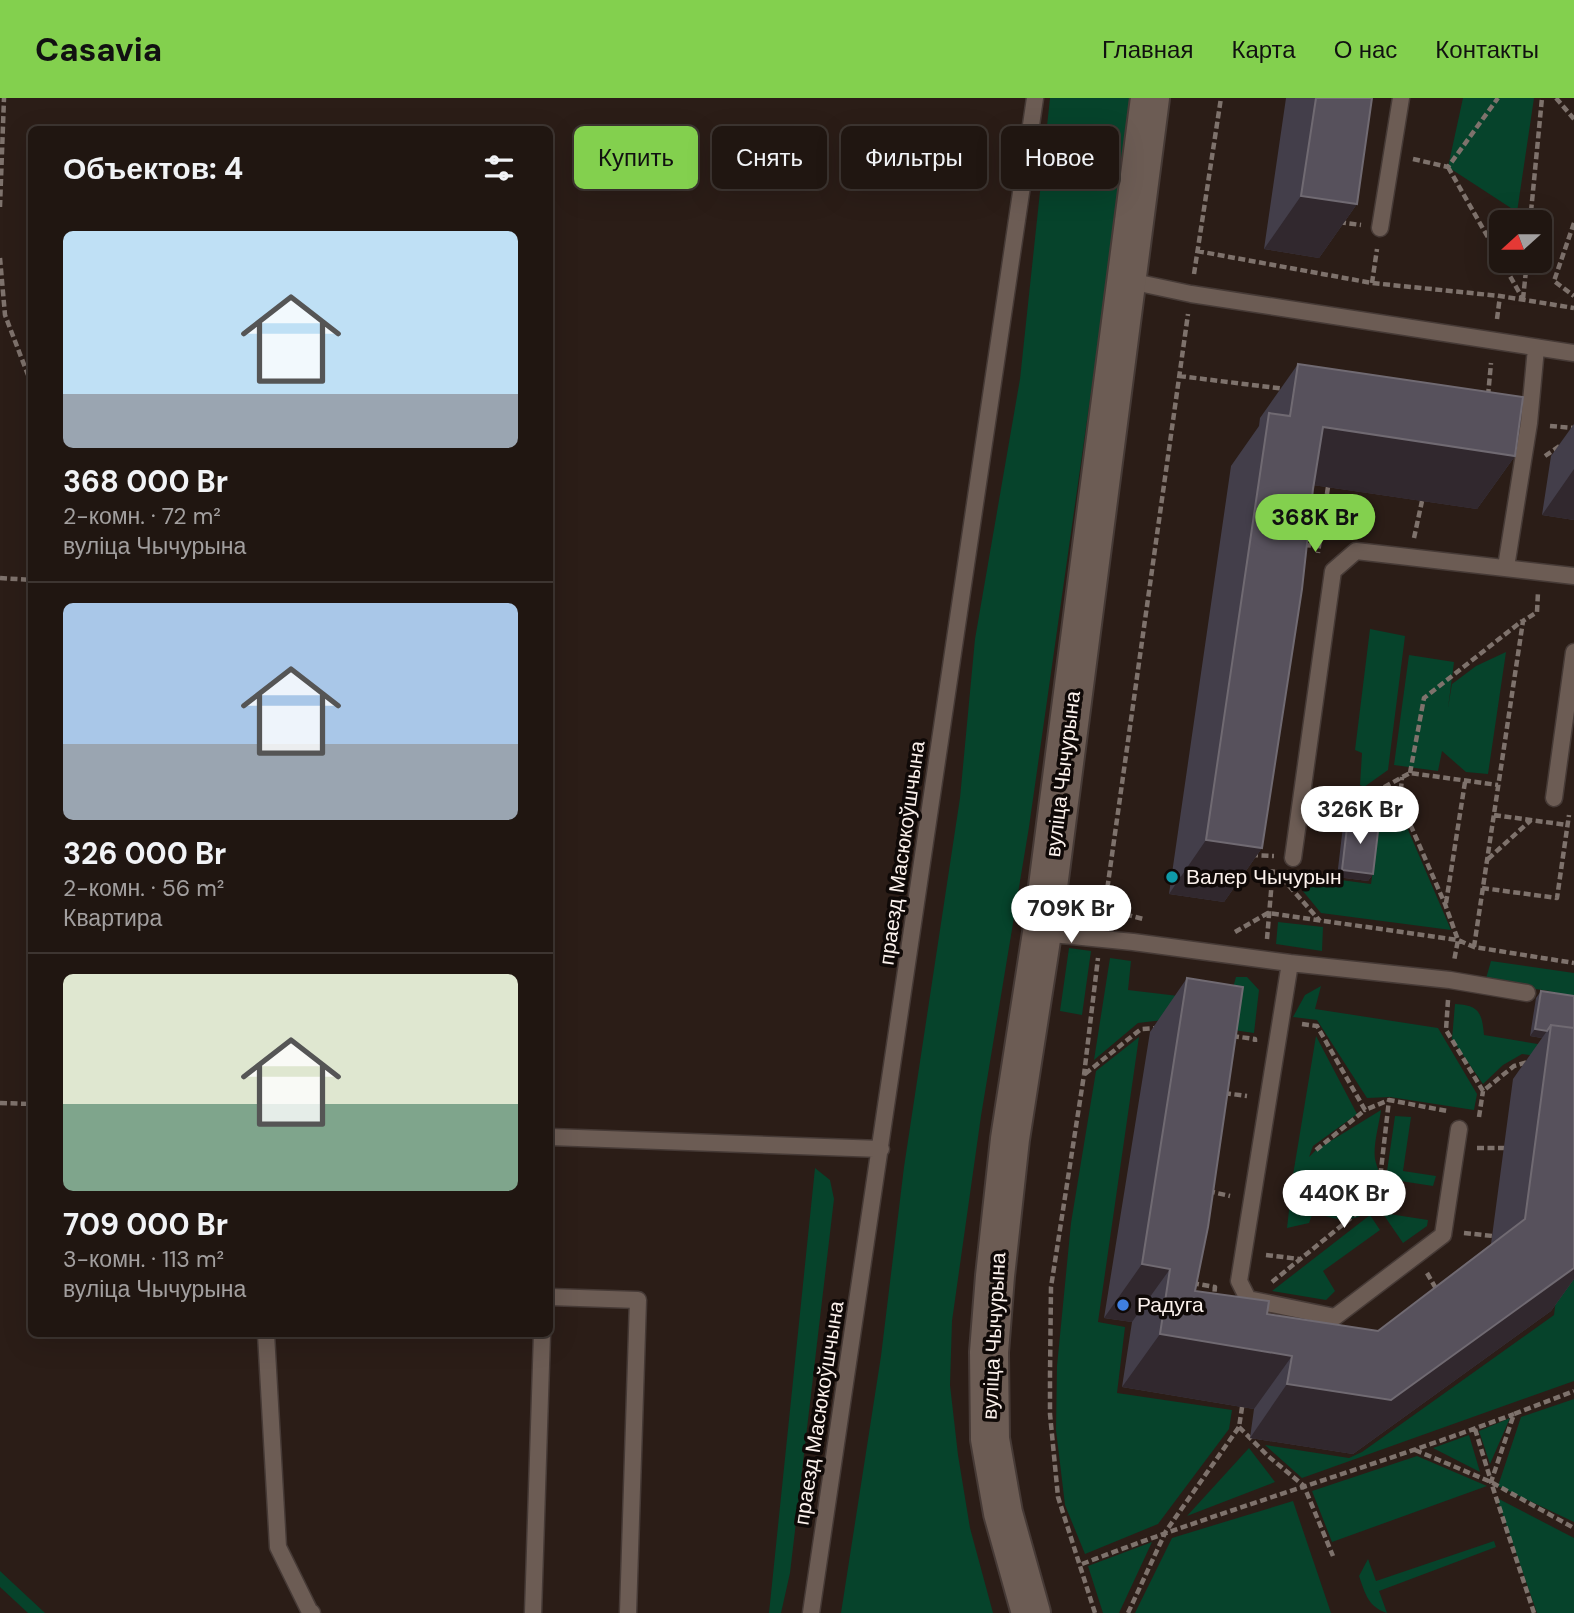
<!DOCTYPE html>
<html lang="ru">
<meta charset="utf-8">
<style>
:root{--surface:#201611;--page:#281f1a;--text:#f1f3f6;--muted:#a29f9f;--line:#3d3531;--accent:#83d04e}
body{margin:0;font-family:"DM Sans",sans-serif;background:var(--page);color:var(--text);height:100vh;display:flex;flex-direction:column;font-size:26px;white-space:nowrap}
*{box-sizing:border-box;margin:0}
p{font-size:23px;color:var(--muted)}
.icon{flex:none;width:38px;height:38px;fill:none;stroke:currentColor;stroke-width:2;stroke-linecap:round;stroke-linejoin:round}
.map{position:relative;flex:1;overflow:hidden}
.drawer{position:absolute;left:28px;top:28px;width:525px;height:1211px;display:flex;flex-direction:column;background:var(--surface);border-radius:10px;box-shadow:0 7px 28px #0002,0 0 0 2px var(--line)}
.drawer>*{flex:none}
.guide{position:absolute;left:574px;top:28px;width:665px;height:63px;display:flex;gap:14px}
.needle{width:46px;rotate:249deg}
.buttons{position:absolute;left:1489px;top:112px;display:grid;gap:14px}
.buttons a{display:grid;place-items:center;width:63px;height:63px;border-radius:10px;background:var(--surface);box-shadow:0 7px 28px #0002,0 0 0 2px var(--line);font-size:35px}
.price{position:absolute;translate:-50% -60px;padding:0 16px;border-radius:24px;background:#fff;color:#222;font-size:23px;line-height:46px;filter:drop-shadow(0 2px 4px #0008)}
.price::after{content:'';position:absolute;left:50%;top:42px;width:21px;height:16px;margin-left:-10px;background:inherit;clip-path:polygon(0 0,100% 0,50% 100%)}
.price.active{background:var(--accent);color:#111}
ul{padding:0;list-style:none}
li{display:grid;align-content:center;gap:14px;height:371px;padding:0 35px}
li+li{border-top:2px solid var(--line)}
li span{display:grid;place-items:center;height:217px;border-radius:10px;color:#555}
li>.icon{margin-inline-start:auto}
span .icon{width:126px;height:126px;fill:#fffc;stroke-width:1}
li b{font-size:30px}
h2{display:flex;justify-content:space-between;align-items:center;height:84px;padding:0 35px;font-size:30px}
.tag{padding:0 24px;border-radius:10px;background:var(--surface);box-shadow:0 7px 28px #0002,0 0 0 2px var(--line);font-size:24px;line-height:63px}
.tag.active{background:var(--accent);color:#111}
header{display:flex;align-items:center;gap:42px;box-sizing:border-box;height:98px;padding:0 35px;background:var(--accent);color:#111}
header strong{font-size:33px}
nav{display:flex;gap:38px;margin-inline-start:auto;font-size:24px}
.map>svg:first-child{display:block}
.green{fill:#06432b}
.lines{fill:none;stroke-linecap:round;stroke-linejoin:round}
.service-casing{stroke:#463a36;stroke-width:19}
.secondary-casing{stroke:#463a36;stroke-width:42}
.path{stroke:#7e726c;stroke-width:4.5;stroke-dasharray:7 3.5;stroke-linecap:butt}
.service{stroke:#6c5c54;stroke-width:16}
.secondary{stroke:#6c5c54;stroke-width:38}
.wall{fill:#433e4a}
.shaded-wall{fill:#31282e}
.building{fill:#57515c;stroke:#706a72;stroke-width:2}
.culture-dot{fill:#0f9aa8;stroke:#0f0907;stroke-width:2.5}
.shop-dot{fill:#3f7fe0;stroke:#0f0907;stroke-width:2.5}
.labels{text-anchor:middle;stroke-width:7;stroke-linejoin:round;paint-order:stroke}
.street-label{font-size:21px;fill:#fbf1ec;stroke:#0f0907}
.poi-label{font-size:21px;fill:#fbf1ec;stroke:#0f0907;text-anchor:start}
</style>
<header>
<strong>Casavia</strong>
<nav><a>Главная</a><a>Карта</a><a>О нас</a><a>Контакты</a></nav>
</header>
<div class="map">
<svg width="1574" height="1515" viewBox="0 0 1574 1515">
<rect width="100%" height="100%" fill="#2b1d17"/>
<!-- green -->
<path class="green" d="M1050,0H1133L1029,729L981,1018L952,1223L950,1287L958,1357L970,1430L993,1515H841L881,1258L904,1069L960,700L975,541L1020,281Z
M1463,0H1534L1517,114L1448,69Z
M1370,531L1405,538L1388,672L1364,689L1360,687L1362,655L1355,652Z
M1506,554L1488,676L1466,674L1442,653L1438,673L1394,667L1409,557L1454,564L1448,610L1452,586L1476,568Z
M1367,705L1397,706L1451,832L1321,815L1288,775L1371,786L1379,730L1346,724Z
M1278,824L1323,829L1322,853L1276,846Z
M1069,850L1091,853L1082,917L1060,913Z
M1110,860L1131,863L1128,892L1229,904L1236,879H1247L1259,892L1254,935L1163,922L1138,925L1094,962Z
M1491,863L1574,875V908L1550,905V893L1485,884Z
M1321,888L1315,911L1438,930L1477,996L1474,1012L1390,999L1367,1000L1317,922L1293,919L1305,897Z
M1455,906C1480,907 1482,916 1484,937L1574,952V963L1522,956L1503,967L1483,986L1452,941Z
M1316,938L1357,1016L1313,1048L1309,1059L1316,1052L1381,1012C1379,1027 1373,1047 1375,1061C1377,1071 1382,1077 1381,1088C1376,1124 1340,1129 1314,1112L1309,1125L1287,1130L1293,1077Z
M1139,939L1098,1224L1125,1229L1117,1295L1232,1312L1229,1331L1158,1426L1085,1456L1065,1407L1056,1332L1057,1268L1071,1125L1096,973Z
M1395,1018L1411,1019L1403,1073L1436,1078L1433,1088L1394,1082L1389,1116L1428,1122L1427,1128L1403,1145L1379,1110L1383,1101Z
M1574,1062V1283L1302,1380L1265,1347L1349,1360L1362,1354L1554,1217Z
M815,1070L830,1082L834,1101L790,1475L781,1515H769Z
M1370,1117L1380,1132L1323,1173L1335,1193L1326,1202L1272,1193Z
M1574,1301V1424L1498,1388L1521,1319Z
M1510,1320L1490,1366L1479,1333Z
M1469,1337L1480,1374L1433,1350Z
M1249,1350L1275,1384L1187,1418Z
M1417,1358L1487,1388L1332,1444L1312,1393Z
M1497,1400L1574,1440V1515H1537Z
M1293,1403L1331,1515H1135L1172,1440Z
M1494,1443L1496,1449L1379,1493L1387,1515C1368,1509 1365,1495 1359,1478L1368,1461L1376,1483Z
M1152,1444L1119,1515H1103L1088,1468Z
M0,1473L45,1515H28L0,1489Z"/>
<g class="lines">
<defs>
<path id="service" d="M1380,130L1401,0
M1125,182L1191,196L1574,255
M1506,469L1529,325L1536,250
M1554,700L1574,554
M1293,760L1333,473L1356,453L1574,478
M1042,835L1133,844L1290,865L1239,1183L1248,1201L1335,1219L1443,1137L1459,1031
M1290,865L1450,882L1527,895
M550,1039L881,1051
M550,1199L638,1202L628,1515
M266,1236L278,1449L309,1512L312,1515
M533,1515L542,1236
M811,1515L1035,0"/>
<path id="secondary" d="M1031,1515L1003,1415L990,1341L989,1254L995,1178L1010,1041L1042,835L1150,0"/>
</defs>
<!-- service casing -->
<use href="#service" class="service-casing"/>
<!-- secondary casing -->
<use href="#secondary" class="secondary-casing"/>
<!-- path -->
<path class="path" d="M1556,0L1574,21
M1413,61L1448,69L1498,0
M1448,69L1523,201
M0,109L4,0
M1339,124L1361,127
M1530,124L1542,0
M1574,125L1554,183L1574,198
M1197,153L1372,185L1500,198L1574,210
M0,160L5,217L28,277L32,280
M1194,176L1221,0
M1372,185L1377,151
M1523,201L1527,163
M1497,221L1500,198
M1179,278L1285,291
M1488,298L1491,265
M1550,328L1574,330
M1545,358L1561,347
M1321,432L1346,435
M1414,440L1422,403
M1304,447L1319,448L1318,455
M1319,448L1328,389
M0,480L32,482
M1410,675L1424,600L1522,523
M1353,697L1400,703L1445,806L1458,842L1454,863
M1400,703L1402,679
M1494,717L1567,727
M1342,720L1364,700L1410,675L1498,687
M1251,757L1274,758
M1488,761L1531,722
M1282,780L1320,823
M1482,790L1557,800L1569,717
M1446,805L1465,684
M1105,811L1143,821
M1103,821L1188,216
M1235,834L1268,815L1458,842L1474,849L1574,865
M1267,841L1273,770
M1474,849L1523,523L1537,514L1538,494
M1448,902L1446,932L1483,993L1514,968L1528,964
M1302,926L1317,928L1365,1012L1389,1002L1447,1013
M1232,938L1255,941V944
M1085,976L1141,931L1158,930
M1224,995L1247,998
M0,1005L32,1006
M1479,1019L1483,993
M1477,1050H1504
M1316,1052L1365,1012
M1208,1093L1230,1098
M1464,1135L1493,1138
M1266,1157L1299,1161
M1427,1175L1438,1194
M1272,1184L1378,1098L1389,1002
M1192,1185L1215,1189L1214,1199
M1239,1329L1268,1358L1304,1388L1333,1458
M1475,1331L1491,1383
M1415,1352L1491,1384L1574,1430
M1082,1466C1224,1411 1371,1370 1514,1316
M1095,1515L1058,1399L1050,1316V1277L1051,1189L1084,977L1098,860
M1128,1515L1166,1433L1239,1329L1243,1303
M1534,1515L1491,1384L1514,1316L1574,1293"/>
<!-- service -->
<use href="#service" class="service"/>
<!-- secondary -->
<use href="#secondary" class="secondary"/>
</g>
<!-- wall -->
<path class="wall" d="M1286,0H1372L1357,106L1319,160L1264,151Z
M1298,266L1515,358L1477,411L1313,387L1262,750L1224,804L1169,796L1231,368L1259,328L1260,320Z
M1574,326V422L1542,417L1551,358Z
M1348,721L1373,776L1368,783L1337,779L1343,728Z
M1187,880L1195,1193L1267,1216L1378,1233L1491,1146L1513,981L1542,940L1530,938L1536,900L1541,893L1574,898V1181L1551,1213L1353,1356L1250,1340L1254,1311L1122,1289L1132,1224L1104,1220L1150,934Z"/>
<!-- shaded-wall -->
<path class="shaded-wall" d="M1301,98L1357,106L1319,160L1264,151Z
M1323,329L1515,358L1477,411L1285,383Z
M1574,371V422L1542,417Z
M1206,742L1262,750L1224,804L1169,796Z
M1342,772L1373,776L1368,783L1337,779Z
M1535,931L1547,933L1542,940L1530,938Z
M1142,1166L1170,1171L1132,1224L1104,1220Z
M1574,1170V1181L1551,1213L1353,1356L1250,1340L1287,1286Z
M1160,1236L1292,1258L1254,1311L1122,1289Z"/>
<!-- building -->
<path class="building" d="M1316,0H1372L1357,106L1301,98Z
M1298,266L1523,299L1515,358L1323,329L1313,391L1302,491L1262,750L1206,742L1269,315L1290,318Z
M1348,721L1379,725L1373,776L1342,772Z
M1187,880L1243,889L1208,1129L1195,1193L1269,1203L1267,1216L1378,1233L1525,1121L1551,927L1574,930V1170L1391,1302L1287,1286L1292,1258L1160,1236L1170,1171L1142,1166Z
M1541,893L1574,898V930L1551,927L1547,933L1535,931Z"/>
<!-- markers -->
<circle class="culture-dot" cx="1172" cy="779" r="7"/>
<circle class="shop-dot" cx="1123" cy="1207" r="7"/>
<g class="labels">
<!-- street labels -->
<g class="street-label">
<text transform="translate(1063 676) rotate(-83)" y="7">вуліца Чычурына</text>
<text transform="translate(902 755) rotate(-82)" y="7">праезд Масюкоўшчына</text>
<text transform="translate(994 1238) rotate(-87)" y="7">вуліца Чычурына</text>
<text transform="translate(819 1315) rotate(-81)" y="7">праезд Масюкоўшчына</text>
</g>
<!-- poi labels -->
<g class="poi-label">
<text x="1186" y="786">Валер Чычурын</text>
<text x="1137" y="1214">Радуга</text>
</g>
</g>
</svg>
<div class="buttons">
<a><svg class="needle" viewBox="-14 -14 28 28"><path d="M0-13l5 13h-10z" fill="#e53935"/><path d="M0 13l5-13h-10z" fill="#a29f9f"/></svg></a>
</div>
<b class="price active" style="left:1315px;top:456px">368K Br</b>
<b class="price" style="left:1360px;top:748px">326K Br</b>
<b class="price" style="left:1071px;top:847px">709K Br</b>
<b class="price" style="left:1344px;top:1132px">440K Br</b>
<div class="guide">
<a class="tag active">Купить</a>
<a class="tag">Снять</a>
<a class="tag">Фильтры</a>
<a class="tag">Новое</a>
</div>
<section class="drawer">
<h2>Объектов: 4<svg class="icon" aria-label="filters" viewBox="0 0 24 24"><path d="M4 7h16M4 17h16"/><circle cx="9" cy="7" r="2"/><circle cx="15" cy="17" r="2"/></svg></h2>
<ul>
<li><span style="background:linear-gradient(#bfe0f5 75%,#9aa5b1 0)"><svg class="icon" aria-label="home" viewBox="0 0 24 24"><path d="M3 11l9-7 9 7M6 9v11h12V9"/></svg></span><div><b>368 000 Br</b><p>2-комн. · 72 m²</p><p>вуліца Чычурына</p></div></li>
<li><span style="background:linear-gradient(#a9c7e8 65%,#9aa5b1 0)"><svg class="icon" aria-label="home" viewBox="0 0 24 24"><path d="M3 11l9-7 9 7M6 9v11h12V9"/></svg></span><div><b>326 000 Br</b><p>2-комн. · 56 m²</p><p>Квартира</p></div></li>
<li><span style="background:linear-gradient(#dfe7d0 60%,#7fa58c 0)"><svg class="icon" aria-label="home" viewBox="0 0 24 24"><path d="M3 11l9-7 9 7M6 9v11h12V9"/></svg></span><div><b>709 000 Br</b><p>3-комн. · 113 m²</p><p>вуліца Чычурына</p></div></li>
</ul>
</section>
</div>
